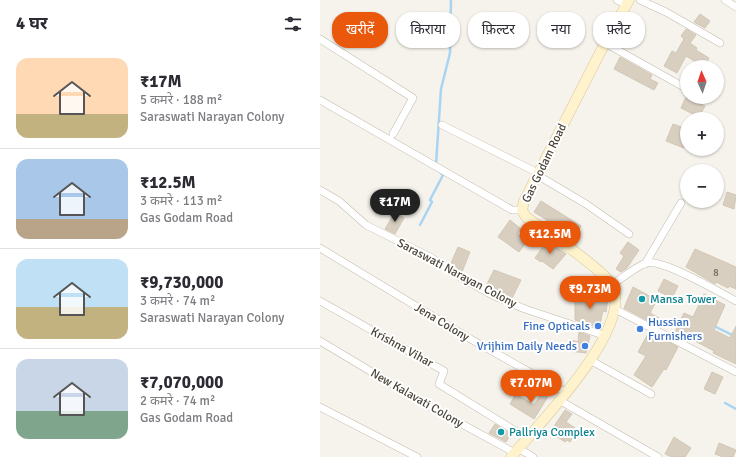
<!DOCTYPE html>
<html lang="hi">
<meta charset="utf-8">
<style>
:root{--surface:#fff;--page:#f2f2f3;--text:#2b2b33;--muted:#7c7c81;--line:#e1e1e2;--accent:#ea580c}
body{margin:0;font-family:Signika,"Noto Sans Devanagari",sans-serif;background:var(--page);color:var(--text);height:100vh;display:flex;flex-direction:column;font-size:15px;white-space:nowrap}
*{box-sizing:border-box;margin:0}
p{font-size:13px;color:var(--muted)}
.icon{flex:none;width:22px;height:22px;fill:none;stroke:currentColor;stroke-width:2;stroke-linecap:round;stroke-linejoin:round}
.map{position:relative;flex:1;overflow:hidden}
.details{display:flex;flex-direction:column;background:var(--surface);width:320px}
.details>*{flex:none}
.guide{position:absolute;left:12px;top:12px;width:344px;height:36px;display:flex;gap:8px}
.needle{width:26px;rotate:357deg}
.tools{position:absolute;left:360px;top:60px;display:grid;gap:8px}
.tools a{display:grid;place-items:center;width:44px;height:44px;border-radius:50%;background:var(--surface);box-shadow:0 1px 3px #0004;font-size:20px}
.price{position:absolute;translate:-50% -34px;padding:0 9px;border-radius:14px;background:var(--accent);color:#fff;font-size:13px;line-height:26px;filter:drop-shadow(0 1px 2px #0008)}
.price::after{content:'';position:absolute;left:50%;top:24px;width:12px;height:9px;margin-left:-6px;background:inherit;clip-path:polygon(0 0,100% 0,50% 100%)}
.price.selected{background:#222;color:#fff}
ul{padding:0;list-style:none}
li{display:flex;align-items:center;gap:12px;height:100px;padding:0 16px}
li+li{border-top:1px solid var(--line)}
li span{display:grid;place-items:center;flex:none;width:112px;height:80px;border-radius:12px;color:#555}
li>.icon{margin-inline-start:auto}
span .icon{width:48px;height:48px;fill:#fffc;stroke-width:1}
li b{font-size:17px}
h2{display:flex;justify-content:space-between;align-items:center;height:48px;padding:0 16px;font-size:17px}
.chip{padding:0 14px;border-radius:16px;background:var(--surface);box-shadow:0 1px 3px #0004;font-size:14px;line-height:36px}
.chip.selected{background:var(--accent);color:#fff}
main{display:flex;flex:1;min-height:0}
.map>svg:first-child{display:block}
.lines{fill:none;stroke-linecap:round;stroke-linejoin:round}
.stream{stroke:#a9d4f2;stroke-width:2.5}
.building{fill:#d8cfc1;stroke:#d3c7b4}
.street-casing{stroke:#c2bbae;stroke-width:8}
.secondary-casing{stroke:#d6c79b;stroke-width:11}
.street{stroke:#fff;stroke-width:7}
.secondary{stroke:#fff3cd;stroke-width:10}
.culture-dot{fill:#0f9aa8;stroke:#fff;stroke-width:1.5}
.shop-dot{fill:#3f7fe0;stroke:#fff;stroke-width:1.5}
.labels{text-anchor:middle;stroke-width:4;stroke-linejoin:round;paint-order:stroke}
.number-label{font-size:10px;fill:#6e675b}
.street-label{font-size:12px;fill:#4b4439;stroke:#fff}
.culture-label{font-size:12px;fill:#0d838f;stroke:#fff;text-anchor:start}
.shop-label{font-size:12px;fill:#366cbe;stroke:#fff;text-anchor:end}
</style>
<main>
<section class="details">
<h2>4 घर<svg class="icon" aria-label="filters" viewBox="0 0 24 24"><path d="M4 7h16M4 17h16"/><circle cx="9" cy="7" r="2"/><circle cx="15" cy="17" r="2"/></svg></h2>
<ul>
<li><span style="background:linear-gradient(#ffd9b3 70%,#c2b280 0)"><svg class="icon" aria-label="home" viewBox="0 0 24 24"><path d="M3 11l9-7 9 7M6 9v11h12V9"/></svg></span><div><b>₹17M</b><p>5 कमरे · 188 m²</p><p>Saraswati Narayan Colony</p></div></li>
<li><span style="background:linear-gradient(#a9c7e8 75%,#b9a48a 0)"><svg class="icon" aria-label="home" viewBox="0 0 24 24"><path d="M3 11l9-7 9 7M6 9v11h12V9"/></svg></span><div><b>₹12.5M</b><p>3 कमरे · 113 m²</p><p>Gas Godam Road</p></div></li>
<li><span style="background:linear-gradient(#bfe0f5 60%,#c2b280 0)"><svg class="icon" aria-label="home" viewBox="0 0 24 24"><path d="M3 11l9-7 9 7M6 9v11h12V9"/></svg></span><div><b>₹9,730,000</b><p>3 कमरे · 74 m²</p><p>Saraswati Narayan Colony</p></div></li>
<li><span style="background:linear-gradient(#c9d6e8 65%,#7fa58c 0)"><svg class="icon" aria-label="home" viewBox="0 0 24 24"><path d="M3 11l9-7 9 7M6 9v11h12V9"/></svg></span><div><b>₹7,070,000</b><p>2 कमरे · 74 m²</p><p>Gas Godam Road</p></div></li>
</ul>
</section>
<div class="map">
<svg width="416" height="457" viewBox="0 0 416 457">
<rect width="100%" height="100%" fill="#f6f3ec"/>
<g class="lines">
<!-- stream -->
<path class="stream" d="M116,164L121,89L130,53L131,0
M100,225L112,202L110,200L123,175L120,172
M394,326L416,337
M405,403L416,409"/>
</g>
<!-- building -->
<path class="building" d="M380,14L390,21L385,28L374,22Z
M366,29L376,35L370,43L377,48L376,50L389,58L384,67L366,56L357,73L344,66L352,51L356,53L364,39L361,36Z
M300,57L332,75L330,79L338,83L334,90L294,69Z
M366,97L385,106L379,117L361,108Z
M353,124L367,129V138L364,148L346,141Z
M407,192L416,195L414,209L403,205Z
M221,201L261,226L252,239L240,230L241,229L214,212Z
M75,212L84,218L75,234L65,229Z
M190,220L201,229L197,234L207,241L199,252L178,237Z
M227,241L246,254L233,269L222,261L221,262L215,258Z
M308,242L319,250L307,268L301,272L296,269L304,256L300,253Z
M138,247L150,252L142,272L131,263Z
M375,249L416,267V289L409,286L408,288L396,282L395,284L366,267Z
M174,270L201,280L192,298L167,284Z
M344,279L358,286L352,298L338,291Z
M313,287L337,300L330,313L339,318L336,325L304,308Z
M384,294L405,305L394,330L410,338L416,326V364L393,353L394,351L377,342L365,337L364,340L354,334L364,313L373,317Z
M255,297L288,298L286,312L283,311L279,328L255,320Z
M259,332L270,336L266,353L249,351L251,340L258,342Z
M329,332L358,347L346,370L344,369L332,387L314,375L326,356L318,352Z
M392,372L403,377L395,394L384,389Z
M226,387L232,390L214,419L190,404L196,394L214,405Z
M245,410L252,414L246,422L258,430L250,442L247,440L245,442L230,432Z
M175,424L191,434L186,442L169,433Z
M354,437L371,448L365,457H352L345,454Z
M399,443L416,450L413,457H403L395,454Z"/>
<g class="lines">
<defs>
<path id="street" d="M297,0L306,5
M320,0L346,12L400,43
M405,0L416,7
M0,39L93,98L73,134
M285,43L362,86
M0,100L192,210H202
M122,125L218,173
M217,175L266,204L309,234
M0,190L19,201L46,225L112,258L140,277L174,296L205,309L286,336
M0,248L147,337L245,392
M325,264L361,203
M292,285C302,278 314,268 326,263C342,258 399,292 416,301
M0,301L124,371L119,384L207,438
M295,309L416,372
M0,341L107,405L195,453
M270,360L331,394
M239,400L338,457
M0,407L97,457
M198,448L213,457"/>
<path id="secondary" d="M191,457C217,426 315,327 292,285C282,268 225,231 206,217L202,210L204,201L285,43L309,0"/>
</defs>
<!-- street casing -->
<use href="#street" class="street-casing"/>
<!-- secondary casing -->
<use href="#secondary" class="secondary-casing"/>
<!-- street -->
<use href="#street" class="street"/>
<!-- secondary -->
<use href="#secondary" class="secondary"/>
</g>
<!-- markers -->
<g class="culture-dot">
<circle cx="322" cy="299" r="4"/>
<circle cx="181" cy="432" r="4"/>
</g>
<g class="shop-dot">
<circle cx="278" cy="326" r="4"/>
<circle cx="320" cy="329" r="4"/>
<circle cx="265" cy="346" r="4"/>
</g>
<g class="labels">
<!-- number labels -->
<g class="number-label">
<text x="396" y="276">8</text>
</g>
<!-- street labels -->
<g class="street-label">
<text transform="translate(224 163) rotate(-64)" y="4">Gas Godam Road</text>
<text transform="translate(137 273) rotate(28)" y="4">Saraswati Narayan Colony</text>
<text transform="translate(122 322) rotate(31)" y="4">Jena Colony</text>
<text transform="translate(82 347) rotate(29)" y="4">Krishna Vihar</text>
<text transform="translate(97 398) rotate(30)" y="4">New Kalavati Colony</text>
</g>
<!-- culture labels -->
<g class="culture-label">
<text x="330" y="303">Mansa Tower</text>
<text x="189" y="436">Pallriya Complex</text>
</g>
<!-- shop labels -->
<g class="shop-label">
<text x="328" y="326" text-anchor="start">Hussian<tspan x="328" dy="14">Furnishers</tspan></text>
<text x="270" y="330">Fine Opticals</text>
<text x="257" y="350">Vrijhim Daily Needs</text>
</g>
</g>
</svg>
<div class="tools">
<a><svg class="needle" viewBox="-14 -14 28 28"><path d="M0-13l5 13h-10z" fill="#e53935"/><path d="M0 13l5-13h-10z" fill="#7c7c81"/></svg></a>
<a>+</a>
<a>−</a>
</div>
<b class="price selected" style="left:75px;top:223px">₹17M</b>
<b class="price" style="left:230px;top:255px">₹12.5M</b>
<b class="price" style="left:270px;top:310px">₹9.73M</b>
<b class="price" style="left:211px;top:404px">₹7.07M</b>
<div class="guide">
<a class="chip selected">खरीदें</a>
<a class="chip">किराया</a>
<a class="chip">फ़िल्टर</a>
<a class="chip">नया</a>
<a class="chip">फ़्लैट</a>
</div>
</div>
</main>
